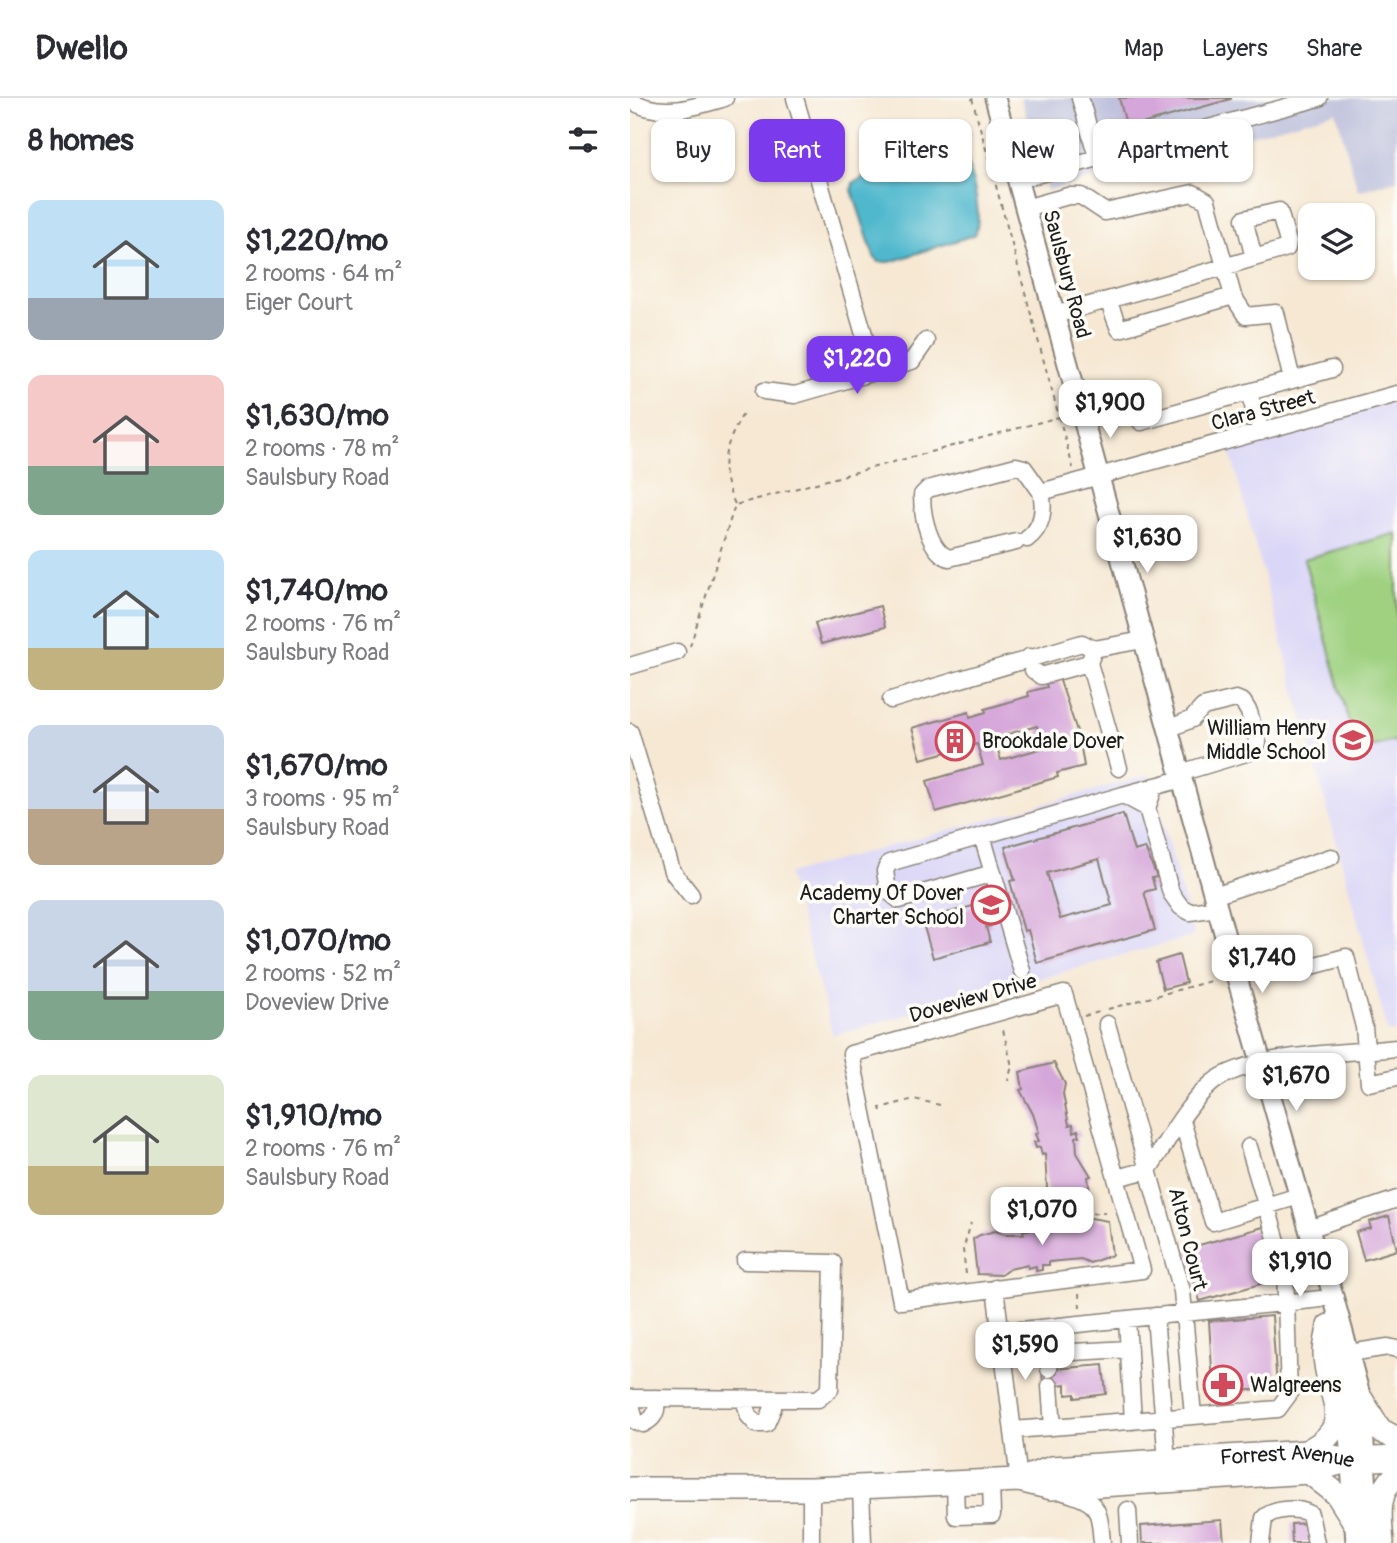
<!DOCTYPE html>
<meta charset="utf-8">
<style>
:root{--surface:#fff;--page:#f7f7f7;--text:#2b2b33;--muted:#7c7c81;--line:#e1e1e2;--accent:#7c3aed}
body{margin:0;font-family:Pangolin,sans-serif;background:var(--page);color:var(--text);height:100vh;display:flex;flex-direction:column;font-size:26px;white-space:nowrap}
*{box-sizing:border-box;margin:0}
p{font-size:23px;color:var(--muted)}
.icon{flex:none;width:38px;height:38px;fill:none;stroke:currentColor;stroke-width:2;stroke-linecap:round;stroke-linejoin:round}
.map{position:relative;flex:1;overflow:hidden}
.drawer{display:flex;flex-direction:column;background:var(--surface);width:630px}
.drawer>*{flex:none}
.top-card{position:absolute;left:21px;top:21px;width:640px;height:63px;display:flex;gap:14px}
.fabs{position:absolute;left:668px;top:105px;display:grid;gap:14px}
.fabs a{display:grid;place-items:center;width:77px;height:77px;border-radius:14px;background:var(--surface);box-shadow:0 2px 5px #0004;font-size:35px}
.price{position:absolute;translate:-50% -60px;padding:0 16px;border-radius:14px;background:#fff;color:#222;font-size:23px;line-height:46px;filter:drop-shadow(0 2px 4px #0008)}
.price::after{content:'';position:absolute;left:50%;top:42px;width:21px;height:16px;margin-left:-10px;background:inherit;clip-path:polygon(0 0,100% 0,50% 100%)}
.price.on{background:var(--accent);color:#fff}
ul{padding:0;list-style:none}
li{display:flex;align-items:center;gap:21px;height:175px;padding:0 28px}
li span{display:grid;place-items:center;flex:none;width:196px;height:140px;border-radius:14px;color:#555}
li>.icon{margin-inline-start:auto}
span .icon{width:84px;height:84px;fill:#fffc;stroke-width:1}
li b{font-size:30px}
h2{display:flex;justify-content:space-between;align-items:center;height:84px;padding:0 28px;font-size:30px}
.chip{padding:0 24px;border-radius:14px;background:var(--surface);box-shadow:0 2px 5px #0004;font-size:24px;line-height:63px}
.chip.on{background:var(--accent);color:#fff}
header{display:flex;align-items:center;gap:42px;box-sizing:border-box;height:98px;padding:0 35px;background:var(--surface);border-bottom:2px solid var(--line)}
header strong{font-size:33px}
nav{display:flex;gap:38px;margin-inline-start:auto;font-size:24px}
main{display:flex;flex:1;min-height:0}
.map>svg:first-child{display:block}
.built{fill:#dad6f7}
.industrial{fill:#c0c2dd}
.green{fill:#9fd181;stroke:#5e764e;stroke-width:2}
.water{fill:#4fb8cd;stroke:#366a74;stroke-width:2}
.building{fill:#d5a6d9;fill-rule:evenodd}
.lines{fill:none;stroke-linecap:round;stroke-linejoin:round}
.minor-casing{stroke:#898278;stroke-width:19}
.major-casing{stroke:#898278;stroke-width:23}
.highway-casing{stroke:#898278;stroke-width:26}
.path{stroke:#898278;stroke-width:2;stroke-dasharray:5 5;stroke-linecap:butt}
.minor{stroke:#fff;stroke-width:16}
.major{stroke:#fff;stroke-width:19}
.highway{stroke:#fff;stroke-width:23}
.labels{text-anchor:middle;stroke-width:7;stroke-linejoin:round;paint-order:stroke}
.street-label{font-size:21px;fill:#1c1c1c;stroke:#fdfcf7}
.poi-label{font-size:21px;fill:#1c1c1c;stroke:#fdfcf7;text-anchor:end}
</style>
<header>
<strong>Dwello</strong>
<nav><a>Map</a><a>Layers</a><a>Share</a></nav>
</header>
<main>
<section class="drawer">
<h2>8 homes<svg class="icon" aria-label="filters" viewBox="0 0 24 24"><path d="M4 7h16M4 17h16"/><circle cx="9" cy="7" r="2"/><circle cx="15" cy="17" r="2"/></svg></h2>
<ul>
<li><span style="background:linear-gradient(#bfe0f5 70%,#9aa5b1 0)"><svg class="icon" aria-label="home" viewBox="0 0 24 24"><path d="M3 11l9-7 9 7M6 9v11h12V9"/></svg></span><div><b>$1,220/mo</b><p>2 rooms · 64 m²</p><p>Eiger Court</p></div></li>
<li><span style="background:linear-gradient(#f6c9c9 65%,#7fa58c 0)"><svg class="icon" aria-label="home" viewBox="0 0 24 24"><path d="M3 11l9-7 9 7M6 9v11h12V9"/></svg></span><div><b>$1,630/mo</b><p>2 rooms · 78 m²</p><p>Saulsbury Road</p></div></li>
<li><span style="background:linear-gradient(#bfe0f5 70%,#c2b280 0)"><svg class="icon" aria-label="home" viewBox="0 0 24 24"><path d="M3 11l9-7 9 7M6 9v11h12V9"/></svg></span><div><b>$1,740/mo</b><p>2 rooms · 76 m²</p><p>Saulsbury Road</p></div></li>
<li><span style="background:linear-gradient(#c9d6e8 60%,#b9a48a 0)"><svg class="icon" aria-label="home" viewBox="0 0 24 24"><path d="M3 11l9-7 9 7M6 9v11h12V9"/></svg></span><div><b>$1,670/mo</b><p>3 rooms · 95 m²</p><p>Saulsbury Road</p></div></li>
<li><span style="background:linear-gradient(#c9d6e8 65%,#7fa58c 0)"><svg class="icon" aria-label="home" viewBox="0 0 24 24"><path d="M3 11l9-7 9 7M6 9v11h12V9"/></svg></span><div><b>$1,070/mo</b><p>2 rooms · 52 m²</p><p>Doveview Drive</p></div></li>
<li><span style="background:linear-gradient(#dfe7d0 65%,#c2b280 0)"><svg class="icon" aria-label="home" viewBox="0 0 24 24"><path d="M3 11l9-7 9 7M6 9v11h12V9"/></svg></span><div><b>$1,910/mo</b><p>2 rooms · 76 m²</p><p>Saulsbury Road</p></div></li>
</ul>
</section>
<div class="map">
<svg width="767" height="1445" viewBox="0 0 767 1445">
<rect width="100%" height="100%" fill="#fdfcf7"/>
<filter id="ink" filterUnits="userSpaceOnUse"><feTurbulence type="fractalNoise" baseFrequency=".0143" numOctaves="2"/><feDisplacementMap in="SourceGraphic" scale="14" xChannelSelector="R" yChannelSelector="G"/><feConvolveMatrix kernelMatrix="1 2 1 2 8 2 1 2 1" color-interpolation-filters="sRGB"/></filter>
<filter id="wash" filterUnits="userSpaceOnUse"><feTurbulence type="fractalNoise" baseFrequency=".00686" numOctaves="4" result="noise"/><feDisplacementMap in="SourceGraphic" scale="28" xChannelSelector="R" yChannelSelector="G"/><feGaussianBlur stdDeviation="1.57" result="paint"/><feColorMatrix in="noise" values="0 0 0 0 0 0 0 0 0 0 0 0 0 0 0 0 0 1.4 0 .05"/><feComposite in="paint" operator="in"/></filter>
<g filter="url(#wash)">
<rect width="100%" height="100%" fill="#f6e8d3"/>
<!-- built -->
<path class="built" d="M767,302V934H758L599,350Z
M520,677L564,838L203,937L158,776Z"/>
<!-- industrial -->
<path class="industrial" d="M391,0H767V82L728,93L706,14L417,93Z"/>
<!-- green -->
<path class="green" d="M767,435V642L727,653L674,461Z"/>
<!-- water -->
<path class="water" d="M320,37H329L332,42C337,63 356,120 344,137L260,164H249L244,159L222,92L223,85Z"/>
<g id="blocks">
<!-- building -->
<path class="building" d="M489,0H601V1L497,30Z
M250,508L255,529L191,546L185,525Z
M426,571L447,633L444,634L445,639L449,638L454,668L427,675L428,679L306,714L297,683L353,667L347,646L291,661L282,630L339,614L340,619L356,614L355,611L399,598L398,594L417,589L413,575ZM407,628L413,650L371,662L364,640Z
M493,716L504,753L515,750L527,779L522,780L525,791L514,794L525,832L407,865L398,832L394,833L380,783L385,782L375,749ZM469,761L482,807L430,821L417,775Z
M350,806L352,815L357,813L361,828L356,829L360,844L303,860L292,822Z
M549,857L556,885L533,891L526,864Z
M424,965L435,986L433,996L439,1027L443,1026L444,1034L448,1032L450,1038L446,1039L447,1055L461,1078L458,1079L460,1096L427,1105L417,1090L415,1056L412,1057L410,1049L406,1050L404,1044L409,1043L406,1036L409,1035L403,1016L390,992L393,991L390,974Z
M759,1118L767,1152L734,1162L726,1134L741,1130L739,1124Z
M461,1120L478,1123L482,1157L460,1165L451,1161L419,1164V1167H412V1172L406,1173V1168L398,1170V1167L379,1171L371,1177L347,1176L343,1141L350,1137L365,1133L375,1136H394L393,1132H401L400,1128L406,1127L407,1131L414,1130L415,1133L435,1130Z
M637,1128L652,1180L570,1203L555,1151Z
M642,1218L647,1290L593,1294L583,1288L579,1223Z
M473,1267L476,1296L445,1300V1296L436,1297V1286L413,1289L412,1272Z
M592,1422L594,1445H512L511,1428Z
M679,1425L681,1445H662L661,1426Z"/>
</g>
</g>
<g filter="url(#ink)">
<use href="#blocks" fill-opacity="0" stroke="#898278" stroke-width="2"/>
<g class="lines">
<defs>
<path id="minor" d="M165,0L245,274
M450,0L467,59
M0,2C30,21 64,9 95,0
M387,82L689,0
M395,110L438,98H451L475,114L563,95L577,103L603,198L489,231L478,202
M424,217C502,195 580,174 657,150L658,144L649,113L614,121L624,160
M662,282L702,271
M134,293L165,297L282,263L296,243
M619,295L631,334
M511,324L662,282L646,215L616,218L603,198
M397,441C412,430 415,412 411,394
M386,444L319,460C299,453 292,417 292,397L298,391L386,368L394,370L411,394L767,296
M399,559L403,572L411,578L459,565L462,557
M459,565L489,670
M0,568L47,554
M261,602L452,545L464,551L513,542
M538,631L562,621L573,609L606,601L613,604L619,614L628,645L626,652L550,675
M0,634L42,773L61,797
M525,688L517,710L541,795L551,809L560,814L587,810
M517,710L493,697L552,681
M352,738L392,873
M363,775L269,802L258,793L255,773L259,765L493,697
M584,798L701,759
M678,869L716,859L734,929L739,985L767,979
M434,896L512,1172L271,1203L221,956Z
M477,926L518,1072L486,1080
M552,1023L583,1124L669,1098
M619,1049L655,1170L659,1296L648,1311L563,1318L552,1193L518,1072C537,1044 556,1007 582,985C619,955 720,955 767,950
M679,1131L767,1101
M365,1190L389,1382
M525,1218L537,1363
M497,1221L503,1323
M371,1234L691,1201
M720,1255L758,1249L767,1251
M419,1271L420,1259L424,1255L499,1251
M420,1288L423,1329
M0,1300L188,1301L200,1291L203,1165L115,1163
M0,1301L5,1323L13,1326C24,1321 29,1313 25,1300
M114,1301L119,1318L126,1326H136L143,1310L141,1301
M383,1332L563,1318
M325,1386L326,1418L362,1417L361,1384
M231,1390L233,1445
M181,1391V1445
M434,1394C469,1404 469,1410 472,1445
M498,1412L500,1445
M631,1445L634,1420C644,1410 668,1409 680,1416L686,1445"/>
<path id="major" d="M365,0L595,838L691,1173L699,1183L731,1301L740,1437
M700,1235L718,1319L726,1445"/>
<g id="highway">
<path d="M731,1301L750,1332L767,1341"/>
<path d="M676,1354C731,1326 695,1299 695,1255C695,1247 698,1237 699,1228"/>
<path d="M679,1374L707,1396L724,1423"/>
<path id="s1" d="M389,1382L422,1370L676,1354L720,1362L767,1360"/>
<path d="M0,1391H181L389,1382L422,1390L679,1374L720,1362"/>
<path d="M752,1445C750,1418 745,1396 767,1376"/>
</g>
</defs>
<!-- minor casing -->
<use href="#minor" class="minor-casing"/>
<!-- major casing -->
<use href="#major" class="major-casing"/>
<!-- highway casing -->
<use href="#highway" class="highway-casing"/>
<!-- path -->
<path class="path" d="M342,0L443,370
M105,406C85,366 96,347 115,312
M60,548L105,407L429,319
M478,911L584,882
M454,918L469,914
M373,932L382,968L378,983
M251,1013L250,1010L284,1001L310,1007
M413,1116L427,1120L475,1114
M336,1176L333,1152L341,1125
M449,1195L450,1210"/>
<!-- minor -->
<use href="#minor" class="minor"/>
<!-- major -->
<use href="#major" class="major"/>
<!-- highway -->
<use href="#highway" class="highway"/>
</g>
</g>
<!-- icons -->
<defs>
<symbol id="school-ring" viewBox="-11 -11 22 22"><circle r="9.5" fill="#fdfcf7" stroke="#d1495b" stroke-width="1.5"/><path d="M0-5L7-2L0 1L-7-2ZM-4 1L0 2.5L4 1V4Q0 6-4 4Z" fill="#d1495b"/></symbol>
<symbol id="building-ring" viewBox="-11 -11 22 22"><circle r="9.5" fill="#fdfcf7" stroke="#d1495b" stroke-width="1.5"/><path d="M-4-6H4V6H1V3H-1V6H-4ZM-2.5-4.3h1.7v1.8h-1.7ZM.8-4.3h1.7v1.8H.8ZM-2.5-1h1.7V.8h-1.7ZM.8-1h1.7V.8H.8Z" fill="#d1495b"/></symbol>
<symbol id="pharmacy-ring" viewBox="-11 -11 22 22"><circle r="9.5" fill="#fdfcf7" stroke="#d1495b" stroke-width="1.5"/><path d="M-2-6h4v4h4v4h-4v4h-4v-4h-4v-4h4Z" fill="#d1495b"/></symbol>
</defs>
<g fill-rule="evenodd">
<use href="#school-ring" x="701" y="620" width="44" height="44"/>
<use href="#building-ring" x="303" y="621" width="44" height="44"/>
<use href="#school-ring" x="339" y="785" width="44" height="44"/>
<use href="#pharmacy-ring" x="571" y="1265" width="44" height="44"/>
</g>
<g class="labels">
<!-- street labels -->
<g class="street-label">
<text transform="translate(437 176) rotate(75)" y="7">Saulsbury Road</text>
<text transform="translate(633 312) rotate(-15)" y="7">Clara Street</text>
<text transform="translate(343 900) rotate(-16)" y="7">Doveview Drive</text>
<text transform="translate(558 1141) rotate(76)" y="7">Alton Court</text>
<text dy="7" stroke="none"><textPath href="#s1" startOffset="271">Forrest Avenue</textPath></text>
</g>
<!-- poi labels -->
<g class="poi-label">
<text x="696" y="637">William Henry<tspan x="696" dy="24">Middle School</tspan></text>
<text x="352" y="650" text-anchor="start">Brookdale Dover</text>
<text x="334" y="802">Academy Of Dover<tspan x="334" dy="24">Charter School</tspan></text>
<text x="620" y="1294" text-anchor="start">Walgreens</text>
</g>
</g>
</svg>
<div class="fabs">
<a><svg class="icon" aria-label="layers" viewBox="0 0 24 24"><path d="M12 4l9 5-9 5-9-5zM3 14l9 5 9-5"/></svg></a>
</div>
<b class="price on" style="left:227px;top:298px">$1,220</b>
<b class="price" style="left:480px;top:342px">$1,900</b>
<b class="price" style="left:517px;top:477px">$1,630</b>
<b class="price" style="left:632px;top:897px">$1,740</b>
<b class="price" style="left:666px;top:1015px">$1,670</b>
<b class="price" style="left:412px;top:1149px">$1,070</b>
<b class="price" style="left:670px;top:1201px">$1,910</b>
<b class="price" style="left:395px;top:1284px">$1,590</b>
<div class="top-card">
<a class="chip">Buy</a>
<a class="chip on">Rent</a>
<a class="chip">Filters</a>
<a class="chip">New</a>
<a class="chip">Apartment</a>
</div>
</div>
</main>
